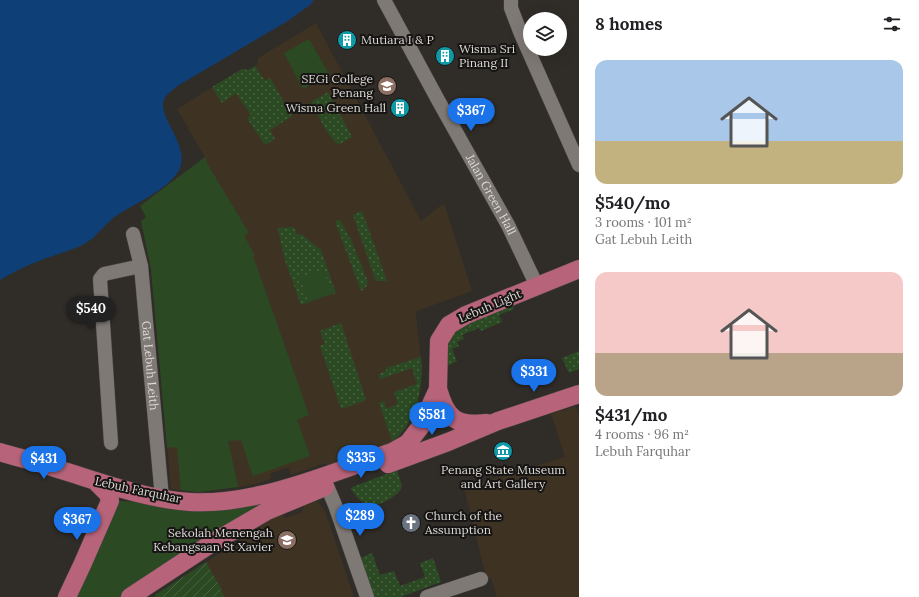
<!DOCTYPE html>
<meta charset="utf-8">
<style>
:root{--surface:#fff;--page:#f6f6f6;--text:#202124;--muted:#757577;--accent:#1a73e8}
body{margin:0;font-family:Lora,serif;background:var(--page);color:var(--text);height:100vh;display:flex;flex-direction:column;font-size:15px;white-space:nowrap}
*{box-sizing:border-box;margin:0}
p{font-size:13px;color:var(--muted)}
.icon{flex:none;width:22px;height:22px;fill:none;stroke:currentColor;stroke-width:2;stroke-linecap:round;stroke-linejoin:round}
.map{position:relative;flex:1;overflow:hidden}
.panel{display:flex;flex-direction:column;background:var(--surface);width:340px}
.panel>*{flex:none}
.tools{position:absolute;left:523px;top:12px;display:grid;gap:8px}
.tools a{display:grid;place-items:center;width:44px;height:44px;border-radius:50%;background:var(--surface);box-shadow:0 4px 16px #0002;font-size:20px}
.price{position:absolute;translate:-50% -34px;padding:0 9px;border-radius:14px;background:var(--accent);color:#fff;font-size:13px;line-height:26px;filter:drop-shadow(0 1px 2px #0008)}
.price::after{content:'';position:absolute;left:50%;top:24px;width:12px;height:9px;margin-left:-6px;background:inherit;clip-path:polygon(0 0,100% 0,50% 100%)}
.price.on{background:#222;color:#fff}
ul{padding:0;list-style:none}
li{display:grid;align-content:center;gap:8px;height:212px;padding:0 16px}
li span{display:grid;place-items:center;height:124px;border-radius:12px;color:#555}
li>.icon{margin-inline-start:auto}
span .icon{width:72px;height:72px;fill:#fffc;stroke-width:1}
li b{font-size:17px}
h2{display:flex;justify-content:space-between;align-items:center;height:48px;padding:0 16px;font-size:17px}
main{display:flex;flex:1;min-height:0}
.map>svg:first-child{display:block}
.education{fill:#3e3323}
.grass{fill:url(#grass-dots)}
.park{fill:#2b4a23}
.garden{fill:url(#garden-furrows)}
.water{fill:#0f3f77}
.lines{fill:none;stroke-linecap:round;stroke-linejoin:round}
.minor-casing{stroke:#4b4744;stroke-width:15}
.major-casing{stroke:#4b4744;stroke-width:19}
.minor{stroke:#7f7975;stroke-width:14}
.major{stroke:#b7647a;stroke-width:18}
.labels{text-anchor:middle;stroke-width:4;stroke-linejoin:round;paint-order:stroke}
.poi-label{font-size:12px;fill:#dcd9d7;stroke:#171513;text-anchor:start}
.street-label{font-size:12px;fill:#dcd9d7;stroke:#171513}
</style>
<main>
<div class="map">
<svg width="579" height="597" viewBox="0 0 579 597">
<defs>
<pattern id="grass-dots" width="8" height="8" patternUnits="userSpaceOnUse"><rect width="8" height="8" fill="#2b4a23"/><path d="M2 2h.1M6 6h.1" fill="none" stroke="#496442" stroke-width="1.8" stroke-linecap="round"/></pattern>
<pattern id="garden-furrows" width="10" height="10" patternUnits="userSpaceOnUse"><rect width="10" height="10" fill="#2b4a23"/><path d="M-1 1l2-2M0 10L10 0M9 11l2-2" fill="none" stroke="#496442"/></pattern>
</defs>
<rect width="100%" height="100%" fill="#302c28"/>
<!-- education -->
<path class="education" d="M316,23L421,221L444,203L472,291L417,311L416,315L417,325L422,368L418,401L413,413L404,430L398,438L389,444L328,469L326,463L291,475L289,468H286L270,474L271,479L255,484L238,487L198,492L171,489L151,269L141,221L146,217L140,206L205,157L177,109L242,69L248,70L255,66L257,65L258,58Z
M575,406L579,414V597H497L491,578L487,579L484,569L464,488L565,457L551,414Z
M317,501L325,511L354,597H153L273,518L283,514L284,518L301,513L304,506Z"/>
<!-- grass -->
<path class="grass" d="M255,66L265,81L270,78L292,116L270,130L275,139L265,145L247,118L251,115L236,93L222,103L212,87L242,69L248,70Z
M328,92L352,137L338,145L327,132L311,102Z
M362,211L387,281H376L374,276L353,215Z
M340,220L352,242L368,282L366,287L361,291L335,221Z
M294,227L297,235L301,234L321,250L336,293L332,294L323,271L300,278L309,302L301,305L284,257L278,228Z
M502,307H513L514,309L499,315L502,322L481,331L479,328L462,335L464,339L457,342L459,346L452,349L457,361L446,367C447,359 447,350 449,342C456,323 485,315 502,307Z
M341,323L366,400L341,409L320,346L325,344L320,331Z
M579,351V369L569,373L562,358Z
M421,357C424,385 417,425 392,441L379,403L384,401L386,409L398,404L394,392L417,384L412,368L380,379L379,374L386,371V368Z
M397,470L402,486L400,491C392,499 374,510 363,503C358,499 354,493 350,488Z
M372,553L380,575L394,571L400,586L425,577L420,563L433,558L441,582L401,597H374L360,558Z"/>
<!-- park -->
<path class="park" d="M309,39L329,74L303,89L284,53Z
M205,157L208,165L249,233L244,235L255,256L253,257L257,267L309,415L297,420L310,456L253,476L241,440L228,441L238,487L198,492L181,490L177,447L167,448L151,269L141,221L146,217L140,206Z
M323,270L332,294L309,302L300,278Z
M299,488L209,539L121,597H65L104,516L118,508L119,501L162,503Z"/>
<!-- garden -->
<path class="garden" d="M206,562L220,587L224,597H156L155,595Z"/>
<!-- water -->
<path class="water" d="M0,0H314L310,5L286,22L179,85C174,89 167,93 164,100C157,118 193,148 178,172C165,191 138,202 119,214C105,222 98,237 84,244C75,249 63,252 53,256C34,262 17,270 0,280Z"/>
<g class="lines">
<defs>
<g id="minor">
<path id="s1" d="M384,0L438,100L508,225L537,286"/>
<path d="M511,0V8L521,34L579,165"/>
<path id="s2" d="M133,234L141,266L162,498"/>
<path d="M111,443L100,279L104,274L141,266"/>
<path d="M327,486L335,505L367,597"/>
<path d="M427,597L481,579"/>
</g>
<path id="major" d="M438,389C446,418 456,427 487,423
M0,452C20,458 41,463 61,470C103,483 146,499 190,502C255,506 332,473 392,452L408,443L421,426L438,389L439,341L449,325L466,315L579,269
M388,464L448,442L498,421L579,394
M67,597L83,563L110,501L108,494L96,482
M130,597L212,543L267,511L325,487"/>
</defs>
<!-- minor casing -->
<use href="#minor" class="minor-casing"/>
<!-- major casing -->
<use href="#major" class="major-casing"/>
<!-- minor -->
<use href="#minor" class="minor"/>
<!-- major -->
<use href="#major" class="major"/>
</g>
<!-- icons -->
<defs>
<symbol id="building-disc" viewBox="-11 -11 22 22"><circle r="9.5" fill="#0f9aa8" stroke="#171513"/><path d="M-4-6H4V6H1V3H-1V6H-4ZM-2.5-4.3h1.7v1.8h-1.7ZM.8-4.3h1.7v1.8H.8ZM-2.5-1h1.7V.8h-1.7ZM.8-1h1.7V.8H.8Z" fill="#fff"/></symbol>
<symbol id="university-disc" viewBox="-11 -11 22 22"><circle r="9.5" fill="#8d6e63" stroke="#171513"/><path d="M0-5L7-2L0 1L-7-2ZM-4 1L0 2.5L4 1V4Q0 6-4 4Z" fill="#fff"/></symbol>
<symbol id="museum-disc" viewBox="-11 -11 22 22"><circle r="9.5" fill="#0f9aa8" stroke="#171513"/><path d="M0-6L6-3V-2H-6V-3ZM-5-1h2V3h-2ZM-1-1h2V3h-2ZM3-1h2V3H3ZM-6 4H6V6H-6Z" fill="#fff"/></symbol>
<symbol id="church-disc" viewBox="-11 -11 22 22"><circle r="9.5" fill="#6b7280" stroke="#171513"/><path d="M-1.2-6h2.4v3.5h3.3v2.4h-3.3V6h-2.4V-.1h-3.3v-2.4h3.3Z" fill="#fff"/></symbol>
<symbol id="school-disc" viewBox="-11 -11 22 22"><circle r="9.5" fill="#8d6e63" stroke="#171513"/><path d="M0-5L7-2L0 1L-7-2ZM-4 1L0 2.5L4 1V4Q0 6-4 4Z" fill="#fff"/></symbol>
</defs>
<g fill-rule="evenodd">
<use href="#building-disc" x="336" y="29" width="22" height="22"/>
<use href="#building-disc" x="434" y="45" width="22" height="22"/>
<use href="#university-disc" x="376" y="75" width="22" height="22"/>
<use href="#building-disc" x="389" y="97" width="22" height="22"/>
<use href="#museum-disc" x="492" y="440" width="22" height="22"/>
<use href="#church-disc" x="400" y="512" width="22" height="22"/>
<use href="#school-disc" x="276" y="529" width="22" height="22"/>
</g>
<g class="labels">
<!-- poi labels -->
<g class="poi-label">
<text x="361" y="44">Mutiara I &amp; P</text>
<text x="459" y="53">Wisma Sri<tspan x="459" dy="14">Pinang II</tspan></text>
<text x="373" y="83" text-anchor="end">SEGi College<tspan x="373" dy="14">Penang</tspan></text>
<text x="386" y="112" text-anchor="end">Wisma Green Hall</text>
<text x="503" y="474" text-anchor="middle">Penang State Museum<tspan x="503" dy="14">and Art Gallery</tspan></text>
<text x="425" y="520">Church of the<tspan x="425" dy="14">Assumption</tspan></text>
<text x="273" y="537" text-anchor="end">Sekolah Menengah<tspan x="273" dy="14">Kebangsaan St Xavier</tspan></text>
</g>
<!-- street labels -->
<g class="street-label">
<text dy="4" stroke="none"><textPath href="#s1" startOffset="222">Jalan Green Hall</textPath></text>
<text transform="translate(490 306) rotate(-23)" y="4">Lebuh Light</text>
<text dy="4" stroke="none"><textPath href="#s2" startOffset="133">Gat Lebuh Leith</textPath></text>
<text transform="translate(138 490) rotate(12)" y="4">Lebuh Farquhar</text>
</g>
</g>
</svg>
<div class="tools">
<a><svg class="icon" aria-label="layers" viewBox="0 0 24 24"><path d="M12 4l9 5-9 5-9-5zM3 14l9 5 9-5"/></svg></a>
</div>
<b class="price" style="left:471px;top:132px">$367</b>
<b class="price on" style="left:91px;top:330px">$540</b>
<b class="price" style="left:534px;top:393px">$331</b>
<b class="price" style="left:432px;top:436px">$581</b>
<b class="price" style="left:361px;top:479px">$335</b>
<b class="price" style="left:44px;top:480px">$431</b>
<b class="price" style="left:360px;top:537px">$289</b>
<b class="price" style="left:77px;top:541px">$367</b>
</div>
<section class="panel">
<h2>8 homes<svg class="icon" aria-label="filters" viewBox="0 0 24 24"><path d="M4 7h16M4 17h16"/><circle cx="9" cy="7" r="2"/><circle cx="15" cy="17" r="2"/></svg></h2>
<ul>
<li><span style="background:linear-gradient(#a9c7e8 65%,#c2b280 0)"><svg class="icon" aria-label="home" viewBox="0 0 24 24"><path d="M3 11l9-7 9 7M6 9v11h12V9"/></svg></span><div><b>$540/mo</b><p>3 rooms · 101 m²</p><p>Gat Lebuh Leith</p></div></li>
<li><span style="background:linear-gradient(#f6c9c9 65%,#b9a48a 0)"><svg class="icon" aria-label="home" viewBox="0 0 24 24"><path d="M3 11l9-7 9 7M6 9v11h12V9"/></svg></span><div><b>$431/mo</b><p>4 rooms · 96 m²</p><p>Lebuh Farquhar</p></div></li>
</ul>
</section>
</main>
